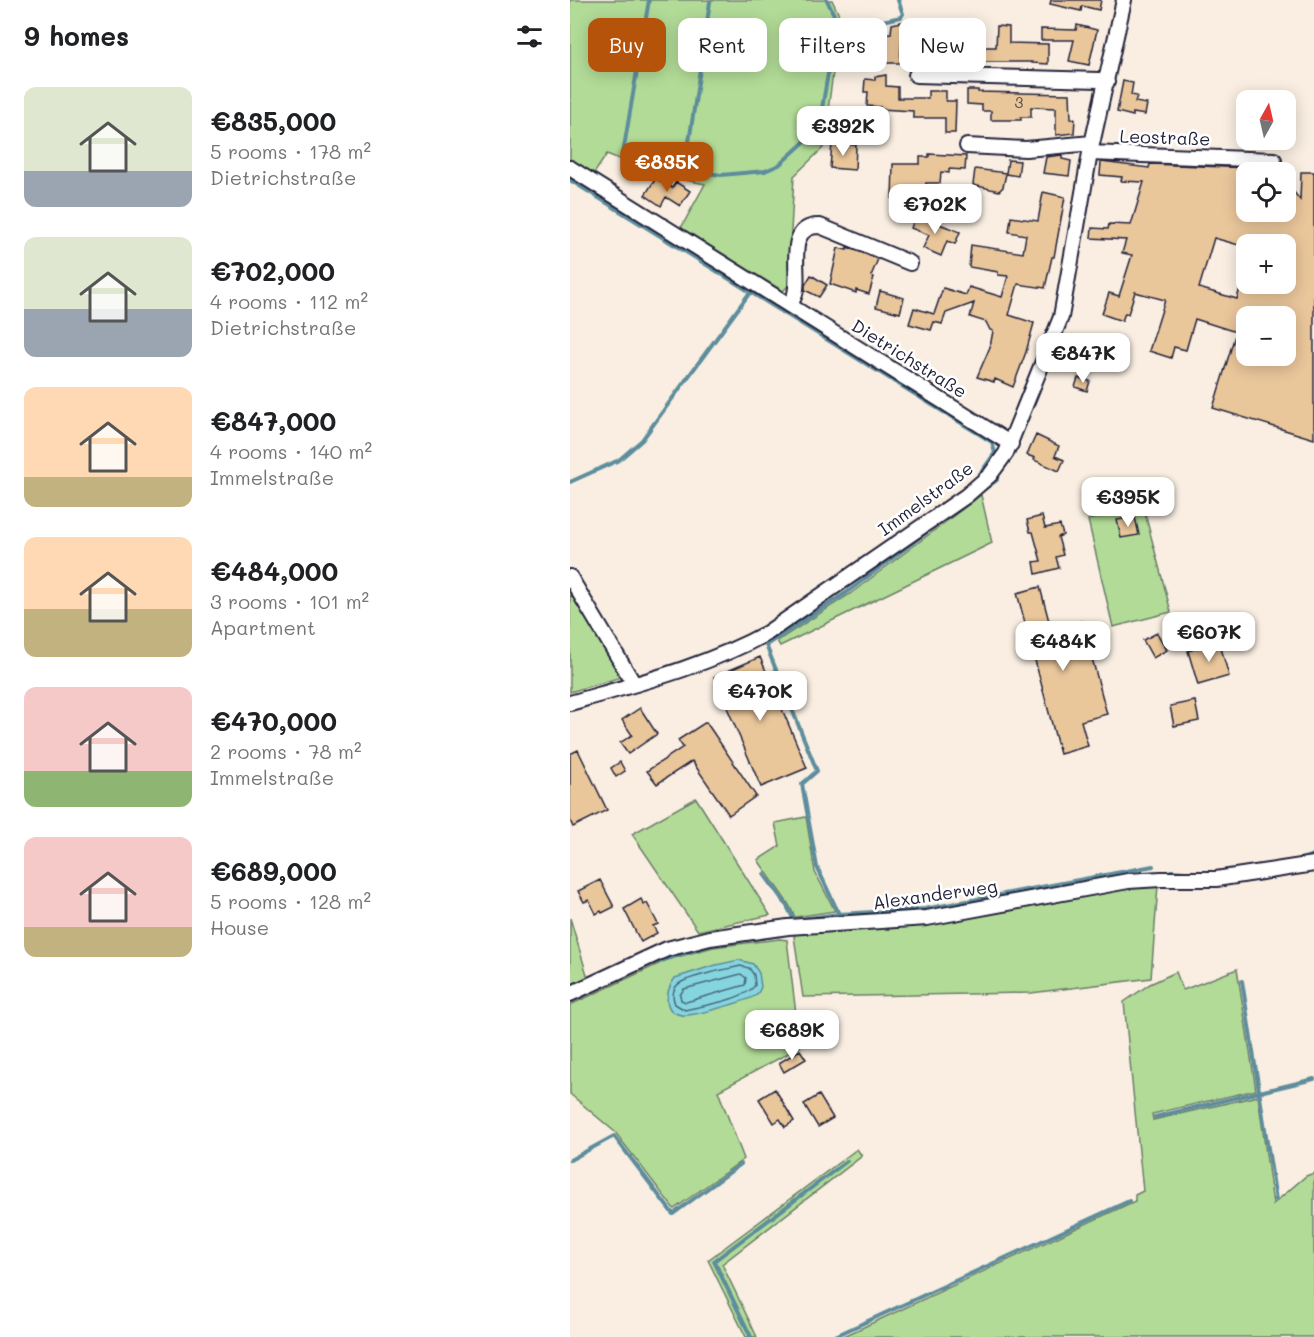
<!DOCTYPE html>
<meta charset="utf-8">
<style>
:root{--surface:#fff;--page:#f6f6f6;--text:#202124;--muted:#757577;--accent:#b45309}
body{margin:0;font-family:Mali,sans-serif;background:var(--page);color:var(--text);height:100vh;display:flex;flex-direction:column;font-size:22px;white-space:nowrap}
*{box-sizing:border-box;margin:0}
p{font-size:20px;color:var(--muted)}
.icon{flex:none;width:33px;height:33px;fill:none;stroke:currentColor;stroke-width:2;stroke-linecap:round;stroke-linejoin:round}
.map{position:relative;flex:1;overflow:hidden}
.sheet{display:flex;flex-direction:column;background:var(--surface);width:570px}
.sheet>*{flex:none}
.guide{position:absolute;left:18px;top:18px;width:570px;height:54px;display:flex;gap:12px}
.needle{width:39px;rotate:8deg}
.tools{position:absolute;left:666px;top:90px;display:grid;gap:12px}
.tools a{display:grid;place-items:center;width:60px;height:60px;border-radius:12px;background:var(--surface);box-shadow:0 3px 15px #0003;font-size:30px}
.price{position:absolute;translate:-50% -51px;padding:0 14px;border-radius:12px;background:#fff;color:#222;font-size:20px;line-height:39px;filter:drop-shadow(0 2px 3px #0008)}
.price::after{content:'';position:absolute;left:50%;top:36px;width:18px;height:14px;margin-left:-9px;background:inherit;clip-path:polygon(0 0,100% 0,50% 100%)}
.price.active{background:var(--accent);color:#fff}
ul{padding:0;list-style:none}
li{display:flex;align-items:center;gap:18px;height:150px;padding:0 24px}
li span{display:grid;place-items:center;flex:none;width:168px;height:120px;border-radius:12px;color:#555}
li>.icon{margin-inline-start:auto}
span .icon{width:72px;height:72px;fill:#fffc;stroke-width:1}
li b{font-size:26px}
h2{display:flex;justify-content:space-between;align-items:center;height:72px;padding:0 24px;font-size:26px}
.pill{padding:0 21px;border-radius:12px;background:var(--surface);box-shadow:0 3px 15px #0003;font-size:21px;line-height:54px}
.pill.active{background:var(--accent);color:#fff}
main{display:flex;flex:1;min-height:0}
.map>svg:first-child{display:block}
.green{fill:#b2db97;stroke:#6a7e69;stroke-width:1.5}
.water{fill:#85d5df;stroke:#5d8d9d;stroke-width:1.5}
.lines{fill:none;stroke-linecap:round;stroke-linejoin:round}
.shore{stroke:#4a6a7d;stroke-width:1.5}
.stream{stroke:#5d8d9d;stroke-width:4}
.building{fill:#eac69b;stroke:#22223b;stroke-width:1.5;fill-rule:evenodd}
.minor-casing{stroke:#22223b;stroke-width:18}
.minor{stroke:#fff;stroke-width:14}
.labels{text-anchor:middle;stroke-width:5;stroke-linejoin:round;paint-order:stroke}
.number-label{font-size:15px;fill:#544b53}
.street-label{font-size:18px;fill:#22223b;stroke:#fff}
</style>
<main>
<section class="sheet">
<h2>9 homes<svg class="icon" aria-label="filters" viewBox="0 0 24 24"><path d="M4 7h16M4 17h16"/><circle cx="9" cy="7" r="2"/><circle cx="15" cy="17" r="2"/></svg></h2>
<ul>
<li><span style="background:linear-gradient(#dfe7d0 70%,#9aa5b1 0)"><svg class="icon" aria-label="home" viewBox="0 0 24 24"><path d="M3 11l9-7 9 7M6 9v11h12V9"/></svg></span><div><b>€835,000</b><p>5 rooms · 178 m²</p><p>Dietrichstraße</p></div></li>
<li><span style="background:linear-gradient(#dfe7d0 60%,#9aa5b1 0)"><svg class="icon" aria-label="home" viewBox="0 0 24 24"><path d="M3 11l9-7 9 7M6 9v11h12V9"/></svg></span><div><b>€702,000</b><p>4 rooms · 112 m²</p><p>Dietrichstraße</p></div></li>
<li><span style="background:linear-gradient(#ffd9b3 75%,#c2b280 0)"><svg class="icon" aria-label="home" viewBox="0 0 24 24"><path d="M3 11l9-7 9 7M6 9v11h12V9"/></svg></span><div><b>€847,000</b><p>4 rooms · 140 m²</p><p>Immelstraße</p></div></li>
<li><span style="background:linear-gradient(#ffd9b3 60%,#c2b280 0)"><svg class="icon" aria-label="home" viewBox="0 0 24 24"><path d="M3 11l9-7 9 7M6 9v11h12V9"/></svg></span><div><b>€484,000</b><p>3 rooms · 101 m²</p><p>Apartment</p></div></li>
<li><span style="background:linear-gradient(#f6c9c9 70%,#8fb573 0)"><svg class="icon" aria-label="home" viewBox="0 0 24 24"><path d="M3 11l9-7 9 7M6 9v11h12V9"/></svg></span><div><b>€470,000</b><p>2 rooms · 78 m²</p><p>Immelstraße</p></div></li>
<li><span style="background:linear-gradient(#f6c9c9 75%,#c2b280 0)"><svg class="icon" aria-label="home" viewBox="0 0 24 24"><path d="M3 11l9-7 9 7M6 9v11h12V9"/></svg></span><div><b>€689,000</b><p>5 rooms · 128 m²</p><p>House</p></div></li>
</ul>
</section>
<div class="map">
<svg width="744" height="1337" viewBox="0 0 744 1337">
<rect width="100%" height="100%" fill="#f9eee1"/>
<filter id="ink" filterUnits="userSpaceOnUse"><feTurbulence type="fractalNoise" baseFrequency=".0167" numOctaves="2"/><feDisplacementMap in="SourceGraphic" scale="12" xChannelSelector="R" yChannelSelector="G"/><feConvolveMatrix kernelMatrix="1 2 1 2 8 2 1 2 1" color-interpolation-filters="sRGB"/></filter>
<g filter="url(#ink)">
<!-- green -->
<path class="green" d="M0,0H262L277,32L268,35L253,148L224,176L218,286L213,291L111,228L135,184L85,174L37,154L23,175L0,161Z
M411,495L422,543L210,646L207,641L280,594Z
M573,506L601,612L543,627L518,520Z
M0,587L50,668L48,678L0,692Z
M126,798L200,915L128,931L62,834Z
M236,817L245,872L265,911L225,917L219,905L188,860L210,846L205,823Z
M558,885H588L581,978L461,993L233,997L224,936L236,928Z
M0,918L18,978L0,986Z
M210,939L217,940L230,1047L148,1091L174,1159L104,1209L45,1132L0,1094V1005L97,960L143,947Z
M667,969L686,1090L582,1114L583,1120L688,1096L703,1204L736,1176L744,1173V1337H272L565,1201V1195L573,1191L554,1002L580,984L606,972L613,990Z
M287,1149L292,1156L152,1264L187,1337H176L138,1260Z"/>
<!-- water -->
<path class="water" d="M169,960L183,964L189,973L191,987C190,990 188,993 186,995C179,1001 120,1017 112,1015C91,1012 96,990 105,978L142,966Z"/>
<g class="lines">
<!-- shore -->
<path class="shore" d="M170,966L179,968L184,975L185,985C177,999 131,1006 115,1010L105,1004C102,997 102,988 110,983C123,975 155,970 170,966Z
M171,974L176,978L175,985L116,1002L111,1000L110,995L114,989Z"/>
<!-- stream -->
<path class="stream" d="M79,0L53,153L86,165L151,175L195,171L209,165L242,135L250,120L260,62L257,46L264,36L271,30L331,17L333,14L328,0
M257,0L271,30
M115,169L140,2
M0,180L422,442L425,453L410,474
M146,252L159,259
M0,482L49,460L72,440L181,291
M408,494L427,480
M725,861L744,855
M601,871L628,873
M194,874L217,906L224,920L269,914L355,909L583,866
M269,914L247,867L232,784L247,771L196,645L276,593L373,520
M156,943L211,935
M81,964L134,947
M672,981L706,1200
M585,1117L744,1079
M0,1160L44,1136L103,1214L171,1164
M181,1337L144,1261L277,1161
M263,1337L559,1201"/>
</g>
<!-- building -->
<path class="building" d="M481,0H531L529,10L512,6L511,11L480,4Z
M344,19L342,34L332,33L330,63H312V34L321,33L322,24Z
M507,25L527,30L519,65L499,61L504,40H471V29L506,30Z
M427,26L439,27V43L478,44V64L462,63V62H412V47H426Z
M376,33L392,34V44L376,43Z
M355,49L383,50L382,62L354,61Z
M316,75V86L328,87V98H358V91H376V101H386L385,133H375V118H343V111L310,109V107L297,106L298,92H294L295,79L305,80V77Z
M553,81L563,83L561,95L567,96L565,102L577,104L575,115L563,113V116L547,112Z
M397,90H408V92L500,94L501,119H505L504,133L486,135V108L461,107V117H451V120H421V111H412V105L397,104Z
M261,130H272L271,141L257,140Z
M262,143L286,145L285,170L260,168Z
M359,154L396,156L395,170L379,169V173L371,172L370,183H356L355,200L322,199L323,164H350V157H359Z
M492,155V159L501,161L499,176L473,173L476,157Z
M438,160L450,161L448,176L436,174L433,187L429,191L403,185L405,169L436,173Z
M531,162L579,168L580,164L705,169L708,172H676V212H716V182L730,200L731,172H744V439L643,408L666,332L625,319L616,350L604,347L601,358L579,351L595,300L565,292L558,314L555,313L552,321L532,314L539,293L549,296L562,255L552,253L556,240L521,238L522,228L538,229L539,224L561,225L574,182L551,181L552,177L530,175ZM644,238L676,247V244H716V284H671L667,299L629,288ZM676,316H716V356H676Z
M86,178L102,188L106,182L120,191L110,206L96,197L91,206L75,195Z
M473,192L495,197L484,257H482L475,288L448,284L439,315L464,323L456,352L443,387L425,379L424,382L407,377L420,347L423,331L420,330L416,322L400,317L404,303L376,313L372,324L364,322L361,330L339,324L344,308L364,314L373,288L396,295L399,287L432,297L438,276L428,275V272L399,267L401,245L453,253L456,235L439,232L441,217L468,221Z
M346,215L390,232L385,244L377,241L371,256L353,248L359,235L341,228Z
M277,247L308,259L301,276L304,277L299,294L286,290V293L260,284L268,248L277,250Z
M241,275L257,285L249,297L235,290V285Z
M310,291L334,298L330,313L306,307Z
M508,378L520,381L517,391L505,387Z
M466,435L489,446L485,456L494,460L489,471L464,460L465,458L457,455Z
M472,516L475,528L490,525L493,535L488,537L493,555L486,557L489,568L466,574L464,562L471,561L463,532H460L457,520Z
M565,517L569,535L551,538L547,520Z
M470,587L481,629L512,621L537,714L511,721L518,746L490,754L447,593Z
M587,633L597,650L583,658L573,640Z
M649,641L659,676L628,685L618,651Z
M190,657L237,768L191,787L144,677Z
M625,701L629,721L604,726L600,706Z
M70,708L87,734L58,754L50,743L62,735L52,720Z
M136,722L186,796L159,815L122,761L87,784L77,771L113,747L108,740Z
M8,750L37,810L3,827L0,820V754Z
M50,762L55,771L46,777L41,768Z
M30,880L44,907L32,913L31,911L26,914L19,900L14,902L8,891Z
M71,899L74,905L77,903L88,924L83,926L87,933L71,942L54,909Z
M230,1050L236,1059L214,1072L209,1063Z
M205,1089L224,1121L215,1127L210,1119L204,1123L189,1099Z
M249,1095L263,1118L248,1127L234,1104Z"/>
<g class="lines">
<defs>
<path id="minor" d="M346,75L529,80L537,82
M397,146L456,149L522,143
M520,153L704,160
M0,168L441,444
M219,305C221,302 223,300 224,297C233,276 212,225 250,226L340,263
M0,577L64,684
M0,703C66,684 137,666 197,633L396,496L420,475L436,453L491,317L520,153L554,0
M0,994L97,949L140,938L218,927L357,918L558,881L591,879H646L744,864"/>
</defs>
<!-- minor casing -->
<use href="#minor" class="minor-casing"/>
<!-- minor -->
<use href="#minor" class="minor"/>
</g>
</g>
<g class="labels">
<!-- number labels -->
<g class="number-label">
<text x="449" y="108">3</text>
</g>
<!-- street labels -->
<g class="street-label">
<text transform="translate(595 138) rotate(2)" y="6">Leostraße</text>
<text transform="translate(339 359) rotate(32)" y="6">Dietrichstraße</text>
<text transform="translate(356 499) rotate(-36)" y="6">Immelstraße</text>
<text transform="translate(365 895) rotate(-8)" y="6">Alexanderweg</text>
</g>
</g>
</svg>
<div class="tools">
<a><svg class="needle" viewBox="-14 -14 28 28"><path d="M0-13l5 13h-10z" fill="#e53935"/><path d="M0 13l5-13h-10z" fill="#757577"/></svg></a>
<a><svg class="icon" aria-label="locate" viewBox="0 0 24 24"><circle cx="12" cy="12" r="6"/><path d="M12 2v4M12 18v4M2 12h4M18 12h4"/></svg></a>
<a>+</a>
<a>−</a>
</div>
<b class="price" style="left:273px;top:157px">€392K</b>
<b class="price active" style="left:97px;top:193px">€835K</b>
<b class="price" style="left:365px;top:235px">€702K</b>
<b class="price" style="left:513px;top:384px">€847K</b>
<b class="price" style="left:558px;top:528px">€395K</b>
<b class="price" style="left:639px;top:663px">€607K</b>
<b class="price" style="left:493px;top:672px">€484K</b>
<b class="price" style="left:190px;top:722px">€470K</b>
<b class="price" style="left:222px;top:1061px">€689K</b>
<div class="guide">
<a class="pill active">Buy</a>
<a class="pill">Rent</a>
<a class="pill">Filters</a>
<a class="pill">New</a>
</div>
</div>
</main>
